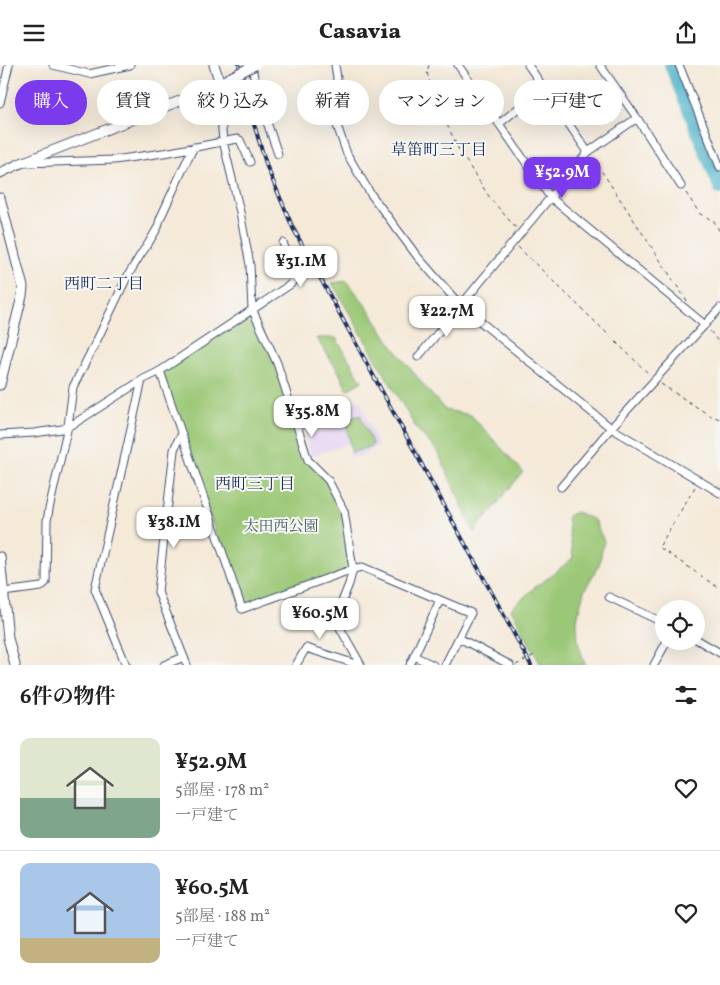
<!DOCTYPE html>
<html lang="ja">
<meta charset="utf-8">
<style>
:root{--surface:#fff;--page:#f6f6f6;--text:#222;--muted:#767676;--line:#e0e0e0;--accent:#7c3aed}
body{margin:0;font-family:Vollkorn,"Noto Serif JP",serif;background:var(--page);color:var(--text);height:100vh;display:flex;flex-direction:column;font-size:19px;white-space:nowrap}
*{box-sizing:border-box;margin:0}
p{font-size:16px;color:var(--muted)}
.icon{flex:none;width:28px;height:28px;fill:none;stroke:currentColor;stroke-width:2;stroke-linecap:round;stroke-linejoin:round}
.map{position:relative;height:600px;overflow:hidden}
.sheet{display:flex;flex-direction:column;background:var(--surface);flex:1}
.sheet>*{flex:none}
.guide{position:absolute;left:15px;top:15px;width:690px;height:45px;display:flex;gap:10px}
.fabs{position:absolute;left:655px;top:535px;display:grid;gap:10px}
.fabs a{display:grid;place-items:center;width:50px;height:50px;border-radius:50%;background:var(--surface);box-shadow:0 5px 20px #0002;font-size:25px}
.price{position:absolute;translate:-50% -42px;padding:0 11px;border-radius:10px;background:#fff;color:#222;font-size:16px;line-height:32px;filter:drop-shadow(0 1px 2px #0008)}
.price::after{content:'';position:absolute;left:50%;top:30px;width:15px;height:11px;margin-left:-8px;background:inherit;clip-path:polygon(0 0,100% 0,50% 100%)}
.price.current{background:var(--accent);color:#fff}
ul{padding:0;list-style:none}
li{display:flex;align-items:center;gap:15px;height:125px;padding:0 20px}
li+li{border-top:1px solid var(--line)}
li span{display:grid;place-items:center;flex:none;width:140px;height:100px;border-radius:10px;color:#555}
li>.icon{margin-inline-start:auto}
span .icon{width:60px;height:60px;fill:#fffc;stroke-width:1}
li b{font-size:21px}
h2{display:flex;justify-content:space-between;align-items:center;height:60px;padding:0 20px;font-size:21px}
.pill{padding:0 18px;border-radius:22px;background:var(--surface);box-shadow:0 5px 20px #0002;font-size:18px;line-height:45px}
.pill.current{background:var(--accent);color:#fff}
header{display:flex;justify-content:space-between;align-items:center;height:65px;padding:0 20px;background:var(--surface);font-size:22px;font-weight:800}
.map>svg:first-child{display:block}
.built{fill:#e4d3f2}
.green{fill:#9bc876;stroke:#5b7c6a}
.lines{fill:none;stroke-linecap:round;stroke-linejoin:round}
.river{stroke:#49b1c8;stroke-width:12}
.minor-casing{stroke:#3c4b70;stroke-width:9}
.tertiary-casing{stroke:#3c4b70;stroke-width:11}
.path{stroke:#3c4b70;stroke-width:1;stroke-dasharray:4 4;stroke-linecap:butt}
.minor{stroke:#fff;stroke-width:7}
.tertiary{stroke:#fff;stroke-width:9}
.rail-casing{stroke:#1b2f5e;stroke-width:4}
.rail{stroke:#f6f6f2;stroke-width:2;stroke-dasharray:5.5;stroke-linecap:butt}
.tertiary-bridge-casing{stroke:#3c4b70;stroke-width:11;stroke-linecap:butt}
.tertiary-bridge{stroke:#fff;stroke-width:9}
.labels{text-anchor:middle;stroke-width:4;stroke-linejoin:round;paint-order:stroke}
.park-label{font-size:15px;fill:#415d65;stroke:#f6f6f2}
.neighbourhood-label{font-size:16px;fill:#1b2f5e;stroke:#f6f6f2}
</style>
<header><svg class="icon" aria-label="menu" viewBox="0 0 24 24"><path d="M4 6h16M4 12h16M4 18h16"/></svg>Casavia<svg class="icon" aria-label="share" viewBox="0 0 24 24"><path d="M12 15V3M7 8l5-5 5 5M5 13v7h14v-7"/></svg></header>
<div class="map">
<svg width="720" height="600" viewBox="0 0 720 600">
<rect width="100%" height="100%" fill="#f6f6f2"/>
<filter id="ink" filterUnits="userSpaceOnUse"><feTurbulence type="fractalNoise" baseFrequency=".02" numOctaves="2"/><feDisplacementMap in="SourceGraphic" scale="10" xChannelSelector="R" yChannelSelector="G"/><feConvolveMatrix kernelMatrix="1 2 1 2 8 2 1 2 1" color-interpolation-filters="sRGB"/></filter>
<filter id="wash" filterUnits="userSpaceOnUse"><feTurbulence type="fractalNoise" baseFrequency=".0096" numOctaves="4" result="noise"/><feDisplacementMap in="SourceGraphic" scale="20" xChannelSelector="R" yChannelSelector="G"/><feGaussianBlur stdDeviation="1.12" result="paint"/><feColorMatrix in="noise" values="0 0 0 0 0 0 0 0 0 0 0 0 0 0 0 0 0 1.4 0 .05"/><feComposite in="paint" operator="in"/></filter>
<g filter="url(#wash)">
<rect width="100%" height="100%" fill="#f5e9d8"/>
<!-- built -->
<path class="built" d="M360,335L378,381L362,391L351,393L348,379L311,391L299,345Z"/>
<!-- green -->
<path class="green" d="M347,216L369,245L391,279L421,317L445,345L471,350L523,407L474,467L438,387L416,363L332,218Z
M252,244L277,298L308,395L328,415L344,446L353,504L242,544L160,306Z
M316,273H336L362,316L347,325L339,307Z
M360,350L373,380L352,388L346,355Z
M576,447L594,455L604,476L599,500L584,526L580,541L577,555L578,577L585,600H541L511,544L535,522L548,513L573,493L567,451Z"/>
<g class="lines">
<!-- river -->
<path class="river" d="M670,0L720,124"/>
</g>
</g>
<g filter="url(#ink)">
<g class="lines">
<defs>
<path id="minor" d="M53,0L89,9L130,0
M252,0L256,26L278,89
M335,0L337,13L333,49L347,89L370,128L417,191L460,240L611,363L720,428
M458,0L550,132L705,260
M528,0L588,87
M600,0L637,53L681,121
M679,0L720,102
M220,18L219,32L223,76L240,147L250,200L252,244L277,298L308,395L328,415L344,446L353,504L349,519L335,554L361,600
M0,38L9,0
M499,59L544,22
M24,98L114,95L170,87L237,74L240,75L250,97
M418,292L588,87L637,53
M160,306L242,544L353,504L362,502L471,548L445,600
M0,370L34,368L62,364L75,358L142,315L160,306L291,219L296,209L283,178
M182,370L178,375L174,385L158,527L187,600
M561,422L611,363L720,243
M3,527L41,522L46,517L47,456L49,444L68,361L73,322L97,275L127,212L141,189L148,179L158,162L160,154L188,93L194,82
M609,532L664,558
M459,573L510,600
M696,574L720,588
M414,591L433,600
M126,600L95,524L142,315
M164,600L184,592
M296,600L306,583L359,600
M410,600L440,535
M654,600L667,576"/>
<path id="tertiary" d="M214,0L220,18
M0,108L21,98L205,26L231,12
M0,133L23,222L22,231L0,320
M0,492L8,573L15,600"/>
</defs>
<!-- minor casing -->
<use href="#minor" class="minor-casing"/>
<!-- tertiary casing -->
<use href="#tertiary" class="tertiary-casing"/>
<!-- path -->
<path class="path" d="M429,0L427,7L430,18L435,34L459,85L490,133L516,163
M593,93L687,236
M686,128L700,149L714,156L720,167
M518,182L650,310
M710,266L720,279
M661,319L709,350L720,354
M695,422L659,482L720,524
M516,600L536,589"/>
<!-- minor -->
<use href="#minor" class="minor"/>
<!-- tertiary -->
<use href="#tertiary" class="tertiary"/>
<defs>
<path id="rail" d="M239,0L245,30L267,102L293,163L531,600"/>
</defs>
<!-- rail casing -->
<use href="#rail" class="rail-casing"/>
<!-- rail -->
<use href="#rail" class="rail"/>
<defs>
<path id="tertiary-bridge" d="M231,12L255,0"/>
</defs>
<!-- tertiary-bridge casing -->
<use href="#tertiary-bridge" class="tertiary-bridge-casing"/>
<!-- tertiary-bridge -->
<use href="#tertiary-bridge" class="tertiary-bridge"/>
</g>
</g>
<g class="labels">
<!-- park labels -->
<g class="park-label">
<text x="281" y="466">太田西公園</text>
</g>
<!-- neighbourhood labels -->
<g class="neighbourhood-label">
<text x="439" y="90">草笛町三丁目</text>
<text x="104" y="224">西町二丁目</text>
<text x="255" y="424">西町三丁目</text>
</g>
</g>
</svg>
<div class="fabs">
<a><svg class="icon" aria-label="locate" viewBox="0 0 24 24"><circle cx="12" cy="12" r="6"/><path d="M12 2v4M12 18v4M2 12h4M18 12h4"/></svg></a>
</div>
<b class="price current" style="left:562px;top:134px">¥52.9M</b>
<b class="price" style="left:301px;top:223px">¥31.1M</b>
<b class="price" style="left:447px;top:273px">¥22.7M</b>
<b class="price" style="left:312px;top:373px">¥35.8M</b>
<b class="price" style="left:174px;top:484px">¥38.1M</b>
<b class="price" style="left:320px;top:575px">¥60.5M</b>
<div class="guide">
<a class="pill current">購入</a>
<a class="pill">賃貸</a>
<a class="pill">絞り込み</a>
<a class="pill">新着</a>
<a class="pill">マンション</a>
<a class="pill">一戸建て</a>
</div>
</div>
<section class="sheet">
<h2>6件の物件<svg class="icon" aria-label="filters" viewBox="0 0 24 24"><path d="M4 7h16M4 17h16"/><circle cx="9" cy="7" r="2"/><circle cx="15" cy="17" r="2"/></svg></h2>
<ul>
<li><span style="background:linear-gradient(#dfe7d0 60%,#7fa58c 0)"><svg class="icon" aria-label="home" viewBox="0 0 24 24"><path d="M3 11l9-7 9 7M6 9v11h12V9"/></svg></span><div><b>¥52.9M</b><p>5部屋 · 178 m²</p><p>一戸建て</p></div><svg class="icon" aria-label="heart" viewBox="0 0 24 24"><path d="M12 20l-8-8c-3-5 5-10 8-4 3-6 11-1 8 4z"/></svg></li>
<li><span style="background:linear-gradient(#a9c7e8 75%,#c2b280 0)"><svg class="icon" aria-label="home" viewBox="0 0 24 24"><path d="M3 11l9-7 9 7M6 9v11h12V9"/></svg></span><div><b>¥60.5M</b><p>5部屋 · 188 m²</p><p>一戸建て</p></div><svg class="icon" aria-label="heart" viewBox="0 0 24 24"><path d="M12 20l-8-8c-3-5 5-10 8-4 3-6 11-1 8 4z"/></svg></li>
</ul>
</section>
